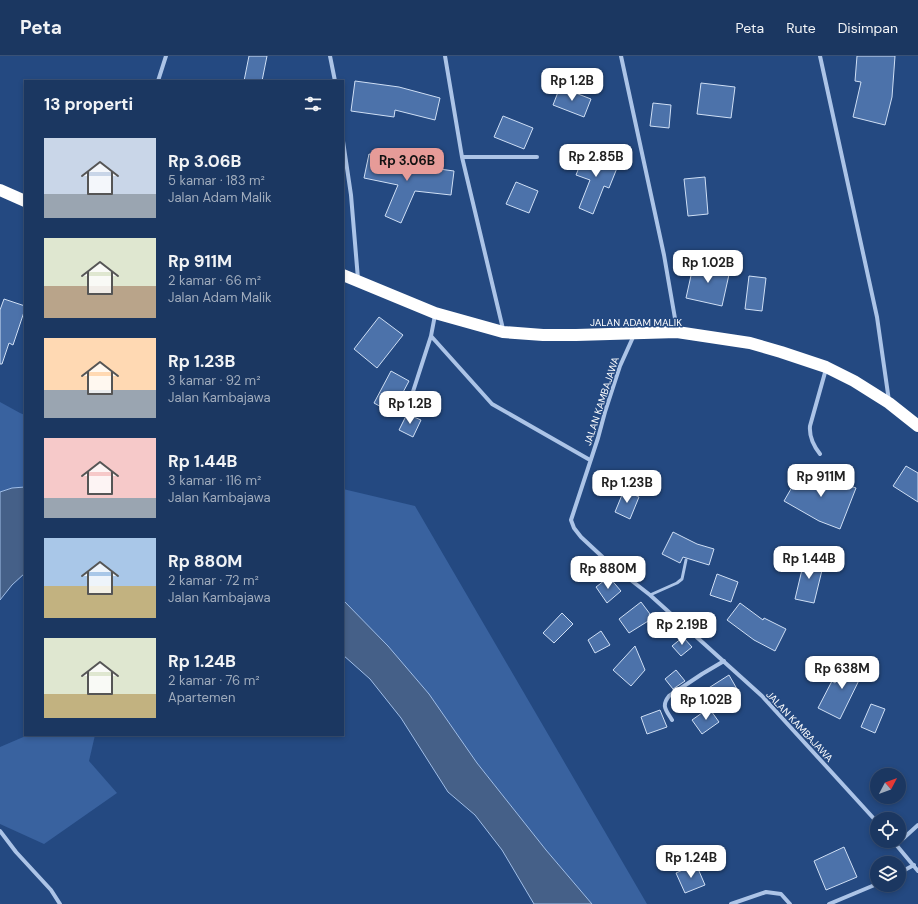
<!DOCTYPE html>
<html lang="id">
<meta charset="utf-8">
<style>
:root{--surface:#1b3761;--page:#28426a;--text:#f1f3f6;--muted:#a0acbd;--line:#395176;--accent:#e69b98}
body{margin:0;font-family:"DM Sans",sans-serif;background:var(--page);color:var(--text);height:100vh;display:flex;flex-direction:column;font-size:15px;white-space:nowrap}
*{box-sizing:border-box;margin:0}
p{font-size:13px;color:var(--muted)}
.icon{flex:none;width:22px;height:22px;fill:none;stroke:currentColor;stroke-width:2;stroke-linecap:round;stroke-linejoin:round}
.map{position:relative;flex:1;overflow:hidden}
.panel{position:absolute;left:24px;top:24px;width:320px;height:656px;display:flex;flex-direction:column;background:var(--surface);border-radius:0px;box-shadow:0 2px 6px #0003,0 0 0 1px var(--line)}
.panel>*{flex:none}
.needle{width:26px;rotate:49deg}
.tools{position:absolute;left:870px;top:712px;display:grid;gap:8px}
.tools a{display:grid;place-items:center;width:36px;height:36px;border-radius:50%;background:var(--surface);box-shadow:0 2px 6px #0003,0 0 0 1px var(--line);font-size:20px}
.price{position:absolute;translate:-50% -34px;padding:0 9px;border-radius:8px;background:#fff;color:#222;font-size:13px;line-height:26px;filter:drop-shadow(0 1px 2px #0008)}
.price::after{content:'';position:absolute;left:50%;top:24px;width:12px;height:9px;margin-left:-6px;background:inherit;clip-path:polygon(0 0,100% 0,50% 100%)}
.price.active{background:var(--accent);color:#111}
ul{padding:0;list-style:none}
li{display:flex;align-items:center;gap:12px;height:100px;padding:0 20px}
li span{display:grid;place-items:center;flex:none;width:112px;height:80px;border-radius:0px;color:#555}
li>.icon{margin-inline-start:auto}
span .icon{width:48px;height:48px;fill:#fffc;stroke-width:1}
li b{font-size:17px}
h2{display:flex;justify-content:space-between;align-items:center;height:48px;padding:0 20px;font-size:17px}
header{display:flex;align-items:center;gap:24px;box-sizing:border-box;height:56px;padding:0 20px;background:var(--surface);border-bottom:1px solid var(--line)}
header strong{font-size:19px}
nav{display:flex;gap:22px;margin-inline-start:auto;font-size:14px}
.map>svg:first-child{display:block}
.green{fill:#39629f}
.water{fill:#456088;stroke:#a0bee8}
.building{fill:#4c72aa;stroke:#cfdff5}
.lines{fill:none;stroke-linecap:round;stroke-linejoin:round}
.lane{stroke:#acc4e7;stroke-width:3}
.street{stroke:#acc4e7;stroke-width:4}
.highway{stroke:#fff;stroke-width:12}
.labels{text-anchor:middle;stroke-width:3;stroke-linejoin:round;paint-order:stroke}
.street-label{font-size:10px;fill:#fff;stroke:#244981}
</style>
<header>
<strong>Peta</strong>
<nav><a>Peta</a><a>Rute</a><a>Disimpan</a></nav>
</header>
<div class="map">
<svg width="918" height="848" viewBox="0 0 918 848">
<rect width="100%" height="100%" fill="#244981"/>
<!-- green -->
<path class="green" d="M0,346L20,357L25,359V431L12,432L0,436Z
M343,433L415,450L647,848H592L546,794L477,707L429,638L388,590L343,544Z
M28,679H95L89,705L117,737L44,788L0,768V691Z"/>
<!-- water -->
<path class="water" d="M25,431V517L12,529L0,544V436L12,432Z
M343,544L388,590L429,638L477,707L546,794L592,848H534L502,794L475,759L448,736L401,662L370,623L343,599Z"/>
<!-- building -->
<path class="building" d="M249,0H267L262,25H244Z
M857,0H895L892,41L885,69L853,61L861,26L855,25Z
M355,25L399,31L440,42L435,64L395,54L394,61L351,55Z
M701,27L735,31L731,62L697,58Z
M560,31L591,43L584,61L553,49Z
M653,47L671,49L669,72L650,70Z
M503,60L533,72L524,93L494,81Z
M586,94L619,107L609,132L604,130L593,158L579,152L590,124L576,119Z
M369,98L403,106V108L454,115L451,139L415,135L401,167L385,160L398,129L364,122Z
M705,121L708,158L688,160L684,123Z
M516,126L538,135L529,157L506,148Z
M694,206L730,214L722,250L686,242Z
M749,220L766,222L762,255L745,253Z
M4,243L25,250V253L13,289L9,287L2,308H0V254Z
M379,261L403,279L377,312L354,293Z
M391,315L409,325L392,357L374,347Z
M407,358L421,364L413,381L399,374Z
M906,410L918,417V446L893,430Z
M803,412L833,429L835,424L856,432L840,473L819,465L784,445Z
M624,434L639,441L630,463L615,456Z
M673,476L697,488L714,493L709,509L683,501L680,507L662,498Z
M805,501L824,506L814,547L795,543Z
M717,518L738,526L731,546L710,539Z
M609,521L621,535L607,547L596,531Z
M641,546L653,562L629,577L619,563Z
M740,547L763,564L764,562L786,573L775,595L754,584L727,564Z
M562,557L573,568L554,587L543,577Z
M601,575L610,589L595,597L588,584Z
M683,581L692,591L681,600L672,590Z
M635,590L645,614L631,630L613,614Z
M851,602L865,612L840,663L818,652L832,625L835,627Z
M676,614L685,625L673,633L665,623Z
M729,619L737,633L716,647L707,633Z
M871,648L885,653L875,677L861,671Z
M709,652L719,666L702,678L692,664Z
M660,654L667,671L647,678L641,661Z
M844,791L857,821L826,834L814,805Z
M696,808L705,829L685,837L676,817Z"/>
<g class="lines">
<!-- lane -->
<path class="lane" d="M650,539L677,527L682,523L686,504"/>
<!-- street -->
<path class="street" d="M330,0L335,25
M445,0L462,101L503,273
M621,0L664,199L677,274
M820,0L877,261L889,345
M158,25L166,0
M343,85L351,139L358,223
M462,101H537
M435,259L431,280L492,348L590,404
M634,279L620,310L605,356L598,382L571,464L574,472L581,481L609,507L650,539L762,640L877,766
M408,351L431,280
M820,398C813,389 809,381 810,370L826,313
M672,664C666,654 661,650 669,640L702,618L724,605
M0,775L16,796L51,834L60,848
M893,785L918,815
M896,789L918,769
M899,817L914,809
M731,848L766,836L781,838L790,848
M829,848L877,828"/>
<!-- highway -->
<path class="highway" d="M0,134L25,145
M343,219L435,257L503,276L543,279H576L677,276L750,287L781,296L826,311L854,325L889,347L918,370"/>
</g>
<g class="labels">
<!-- street labels -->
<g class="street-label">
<text x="636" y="270">JALAN ADAM MALIK</text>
<text transform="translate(601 345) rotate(-72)" y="4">JALAN KAMBAJAWA</text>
<text transform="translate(800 670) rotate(47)" y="4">JALAN KAMBAJAWA</text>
</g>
</g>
</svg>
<div class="tools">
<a><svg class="needle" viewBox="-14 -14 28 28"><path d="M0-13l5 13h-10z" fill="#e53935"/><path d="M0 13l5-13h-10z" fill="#a0acbd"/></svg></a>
<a><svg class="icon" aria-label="locate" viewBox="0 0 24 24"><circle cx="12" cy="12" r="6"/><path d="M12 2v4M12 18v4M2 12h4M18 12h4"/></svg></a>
<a><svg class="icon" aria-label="layers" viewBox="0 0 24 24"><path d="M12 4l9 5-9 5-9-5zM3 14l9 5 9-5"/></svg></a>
</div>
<b class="price" style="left:572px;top:46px">Rp 1.2B</b>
<b class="price" style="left:596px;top:122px">Rp 2.85B</b>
<b class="price active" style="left:407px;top:126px">Rp 3.06B</b>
<b class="price" style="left:708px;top:228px">Rp 1.02B</b>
<b class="price" style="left:410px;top:369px">Rp 1.2B</b>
<b class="price" style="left:821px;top:442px">Rp 911M</b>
<b class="price" style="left:627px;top:448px">Rp 1.23B</b>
<b class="price" style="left:809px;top:524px">Rp 1.44B</b>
<b class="price" style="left:608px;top:534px">Rp 880M</b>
<b class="price" style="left:682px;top:590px">Rp 2.19B</b>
<b class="price" style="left:842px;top:634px">Rp 638M</b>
<b class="price" style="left:706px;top:665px">Rp 1.02B</b>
<b class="price" style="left:691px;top:823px">Rp 1.24B</b>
<section class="panel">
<h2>13 properti<svg class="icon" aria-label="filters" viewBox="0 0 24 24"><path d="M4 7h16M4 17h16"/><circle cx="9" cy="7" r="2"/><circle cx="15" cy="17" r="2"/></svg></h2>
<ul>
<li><span style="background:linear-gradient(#c9d6e8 70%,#9aa5b1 0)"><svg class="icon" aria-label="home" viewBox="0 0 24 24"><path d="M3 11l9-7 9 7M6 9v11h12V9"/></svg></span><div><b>Rp 3.06B</b><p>5 kamar · 183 m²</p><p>Jalan Adam Malik</p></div></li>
<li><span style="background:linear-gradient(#dfe7d0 60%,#b9a48a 0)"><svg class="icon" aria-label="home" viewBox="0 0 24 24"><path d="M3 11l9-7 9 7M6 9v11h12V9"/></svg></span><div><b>Rp 911M</b><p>2 kamar · 66 m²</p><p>Jalan Adam Malik</p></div></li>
<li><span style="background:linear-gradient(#ffd9b3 65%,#9aa5b1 0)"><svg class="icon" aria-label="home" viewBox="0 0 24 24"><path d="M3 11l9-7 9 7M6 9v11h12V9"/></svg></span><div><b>Rp 1.23B</b><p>3 kamar · 92 m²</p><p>Jalan Kambajawa</p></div></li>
<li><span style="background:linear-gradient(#f6c9c9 75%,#9aa5b1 0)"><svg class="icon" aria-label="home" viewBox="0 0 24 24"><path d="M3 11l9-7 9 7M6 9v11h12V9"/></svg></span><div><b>Rp 1.44B</b><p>3 kamar · 116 m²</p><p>Jalan Kambajawa</p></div></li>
<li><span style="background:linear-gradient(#a9c7e8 60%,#c2b280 0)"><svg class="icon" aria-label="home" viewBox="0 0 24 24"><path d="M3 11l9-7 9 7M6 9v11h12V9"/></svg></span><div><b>Rp 880M</b><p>2 kamar · 72 m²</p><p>Jalan Kambajawa</p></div></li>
<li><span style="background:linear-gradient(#dfe7d0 70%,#c2b280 0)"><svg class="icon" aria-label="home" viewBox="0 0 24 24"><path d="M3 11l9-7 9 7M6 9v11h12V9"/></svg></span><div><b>Rp 1.24B</b><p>2 kamar · 76 m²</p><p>Apartemen</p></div></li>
</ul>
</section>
</div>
